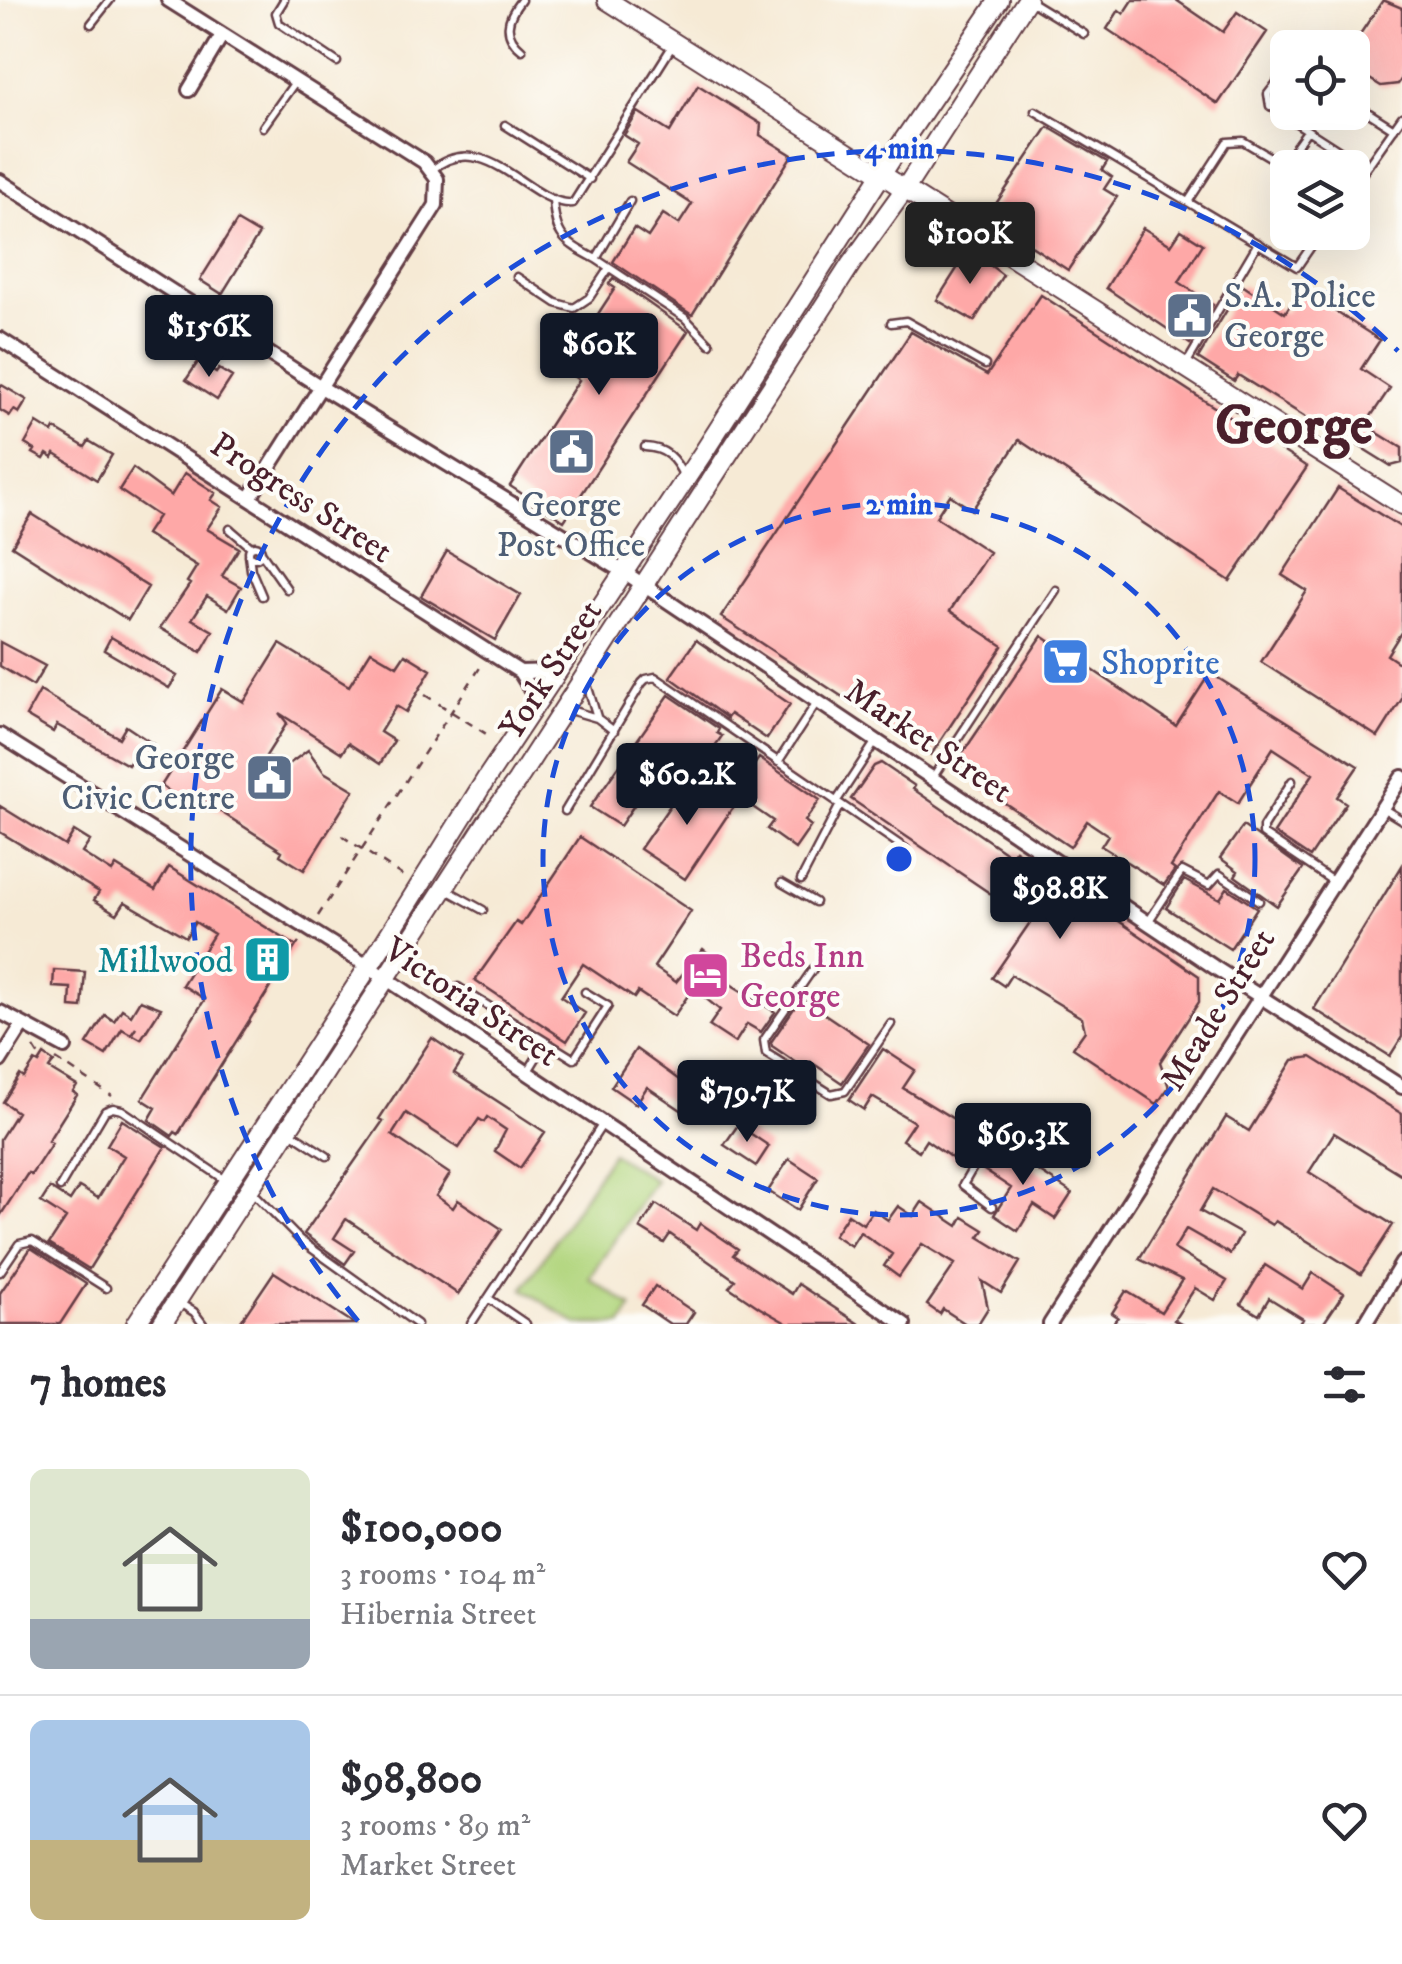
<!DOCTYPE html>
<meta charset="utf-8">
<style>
:root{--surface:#fff;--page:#f7f7f7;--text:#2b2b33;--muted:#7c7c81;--line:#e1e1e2;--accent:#111827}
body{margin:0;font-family:"IM FELL DW Pica",serif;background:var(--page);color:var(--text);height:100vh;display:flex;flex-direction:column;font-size:38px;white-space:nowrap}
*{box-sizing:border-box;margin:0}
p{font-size:32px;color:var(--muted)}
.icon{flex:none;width:55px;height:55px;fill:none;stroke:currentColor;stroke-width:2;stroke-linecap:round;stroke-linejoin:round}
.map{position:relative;height:1324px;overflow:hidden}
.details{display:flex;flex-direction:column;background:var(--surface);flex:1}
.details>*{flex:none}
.controls{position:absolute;left:1270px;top:30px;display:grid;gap:20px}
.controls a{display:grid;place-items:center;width:100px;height:100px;border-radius:15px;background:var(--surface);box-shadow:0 10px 40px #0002;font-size:50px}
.price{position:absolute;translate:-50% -85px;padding:0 22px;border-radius:10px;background:var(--accent);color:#fff;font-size:32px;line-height:65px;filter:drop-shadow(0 2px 5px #0008)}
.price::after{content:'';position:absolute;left:50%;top:60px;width:30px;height:22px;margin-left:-15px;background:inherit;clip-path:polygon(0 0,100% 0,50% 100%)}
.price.current{background:#222;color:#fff}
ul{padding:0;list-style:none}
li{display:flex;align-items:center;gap:30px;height:250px;padding:0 30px}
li+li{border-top:2px solid var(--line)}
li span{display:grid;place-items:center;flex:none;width:280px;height:200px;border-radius:15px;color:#555}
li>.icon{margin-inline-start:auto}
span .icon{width:120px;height:120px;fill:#fffc;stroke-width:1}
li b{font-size:42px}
h2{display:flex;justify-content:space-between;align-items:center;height:120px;padding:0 30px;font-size:42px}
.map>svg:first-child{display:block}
.green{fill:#b1d57d;stroke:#7e7a54;stroke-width:2.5}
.building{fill:#fea8a7}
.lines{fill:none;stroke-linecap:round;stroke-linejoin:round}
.lane-casing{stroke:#643d44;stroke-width:11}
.street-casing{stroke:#643d44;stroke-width:18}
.secondary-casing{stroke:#643d44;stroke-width:22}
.path{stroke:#643d44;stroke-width:2.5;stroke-dasharray:8 8;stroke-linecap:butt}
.lane{stroke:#fff;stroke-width:6}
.street{stroke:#fff;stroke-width:12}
.secondary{stroke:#fff;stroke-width:18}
.ring{fill:none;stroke:#1d4ed8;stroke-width:5;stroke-dasharray:18 12}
.labels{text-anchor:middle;stroke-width:8;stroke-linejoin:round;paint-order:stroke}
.service-label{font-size:35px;fill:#4e5e75;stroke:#fdfcf7;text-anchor:start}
.street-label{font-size:35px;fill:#4a1f2b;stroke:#fdfcf7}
.shop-label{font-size:35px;fill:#366cbe;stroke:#fdfcf7;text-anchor:start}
.hotel-label{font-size:35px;fill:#b23c85;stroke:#fdfcf7;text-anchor:start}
.culture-label{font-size:35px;fill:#0d838f;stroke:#fdfcf7;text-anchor:end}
.town-label{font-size:55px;font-weight:bold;fill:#4a1f2b;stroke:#fdfcf7}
.centre{fill:#1d4ed8;stroke:#fdfcf7;stroke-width:5}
.ring-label{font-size:30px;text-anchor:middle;font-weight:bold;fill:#1d4ed8;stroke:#fdfcf7;stroke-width:8;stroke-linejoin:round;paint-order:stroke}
</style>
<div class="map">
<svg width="1402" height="1324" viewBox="0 0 1402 1324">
<rect width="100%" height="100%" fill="#fdfcf7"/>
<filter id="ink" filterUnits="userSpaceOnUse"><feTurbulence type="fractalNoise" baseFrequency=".01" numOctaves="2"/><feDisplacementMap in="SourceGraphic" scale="20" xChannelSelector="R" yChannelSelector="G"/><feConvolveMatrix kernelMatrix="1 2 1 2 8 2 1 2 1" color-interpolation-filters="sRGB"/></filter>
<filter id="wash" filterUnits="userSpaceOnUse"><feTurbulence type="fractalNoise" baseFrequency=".0048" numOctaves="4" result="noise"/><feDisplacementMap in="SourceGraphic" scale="40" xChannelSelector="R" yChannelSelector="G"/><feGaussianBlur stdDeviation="2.25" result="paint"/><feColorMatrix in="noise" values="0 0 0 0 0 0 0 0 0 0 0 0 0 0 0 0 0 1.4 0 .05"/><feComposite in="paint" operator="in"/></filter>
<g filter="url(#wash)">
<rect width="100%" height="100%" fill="#f6ead5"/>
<!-- green -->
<path class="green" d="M612,1153L655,1180L589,1278L632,1307L622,1324H577L523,1289Z"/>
<g id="blocks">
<!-- building -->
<path class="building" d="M1133,0H1176L1223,32L1237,12L1267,32L1218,104L1107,29L1119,10L1124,14Z
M1383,0L1402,8V78L1398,84L1381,86L1352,68V46Z
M698,85L761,124L760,135L792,155L692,315L613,262L634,228L648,237L663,214L679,224L692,204L626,162L638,144L624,135L638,112L670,132Z
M1048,127L1107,162L1102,170L1112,177L1104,189L1117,197L1068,270L987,217Z
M237,221L259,234L222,294L200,280Z
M1143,228L1171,245L1181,230L1203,244L1179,282L1213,305L1190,344L1106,288Z
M967,253L977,259L978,256L1003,275L974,321L937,300Z
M613,278L688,331L564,521L510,486L579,380L562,369L615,288L609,284Z
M1242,285L1285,313L1300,289L1380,340L1361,369L1390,388L1365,425L1402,448V463L1391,466L1354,443L1352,446L1238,375L1234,381L1198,358Z
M1041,295L1307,467L1230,581L1019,440L972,510L950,495L936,517L989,552L950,611L1003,646L931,755L721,617L911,332L987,375Z
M198,362L216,373L219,369L232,377L217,400L186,380Z
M0,384L27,400L19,413L14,410L10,416L0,410Z
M37,423L53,433L55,429L85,447L89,441L112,455L97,480L55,454L53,458L47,454L44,459L33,453L35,450L25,444Z
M133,468L171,496L185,473L216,493L211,500L222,507L207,529L239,548L222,576L241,587L228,609L207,596L192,619L213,631L201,652L160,628L190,584L187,582L197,566L146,534L158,516L119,490Z
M1338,488L1402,528V631L1387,655L1402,665V699L1378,737L1261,662L1307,591L1282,575Z
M32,514L148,587L128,620L12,546Z
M447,551L521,595L495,640L421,596Z
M1042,636L1176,726L1210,673L1358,766L1337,797L1346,803L1310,857L1274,833L1313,774L1273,748L1238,803L1219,791L1171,867L1175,870L1164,885L1101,846L1108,835L1087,821L1070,847L978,785L984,777L958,760Z
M111,637L177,676L169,688L104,650Z
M696,640L790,704L767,739L730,714L727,718L670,677Z
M0,642L45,666L33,686L0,666Z
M280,644L349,686L371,651L397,666L405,654L431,670L406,712L396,706L380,732L394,741L380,764L348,743L342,753L279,713L287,723L266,756L285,767L308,750L324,772L354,790L304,870L280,855L282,851L196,796L190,805L161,786L222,689L244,702Z
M40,691L119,738L126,726L153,744L145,757L137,752L128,765L57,725L53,732L26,716Z
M669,695L719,729L717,733L722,736L698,771L670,752L620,826L590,807Z
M759,758L820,800L805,821L811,826L795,849L767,829L773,821L734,794Z
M881,763L915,786L913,789L1011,856L1015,850L1199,976V1002L1160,1062L1169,1087L1157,1104L1073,1048L1085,1031L1082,1018L1011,975L1004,986L992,978L1031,921L851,799L874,766Z
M689,778L733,807L685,879L640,849Z
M0,806L65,846L74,831L90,841L82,853L112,872L116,866L155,890L169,867L296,946L178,1134L175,1132L172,1136L149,1120L156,1108L142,1099L205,999L182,985L214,934L195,922L186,937L125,902L117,914L94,900L99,892L0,832Z
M1243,826L1303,869L1277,906L1235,876L1238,871L1220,858Z
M580,837L691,911L654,967L676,982L703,949L730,971L724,980L775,1012L761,1032L747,1024L735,1043L709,1026L720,1010L693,988L674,1016L638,992L634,998L583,964L561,997L585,1013L567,1041L475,980L516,922L521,925Z
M1402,866V1037L1390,1056L1314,1009Z
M1184,880L1220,899L1227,888L1257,908L1230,949L1166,908Z
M54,970L85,972L82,1008L70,1007L71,988L53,987Z
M801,998L869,1044L842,1083L811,1062L806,1069L772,1046L771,1042Z
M140,1000L161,1008L141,1039L132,1034L136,1027L131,1034L122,1029L106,1055L87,1044L105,1015L114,1021L122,1009L131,1015Z
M432,1038L463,1059L454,1073L545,1132L520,1168L495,1151L506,1130L487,1117L484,1122L479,1119L459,1148L406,1113L392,1135L450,1174L436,1196L453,1208L458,1200L502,1229L458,1294L346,1219L334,1238L354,1251L345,1264L304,1234L383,1121L379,1119Z
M636,1049L700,1095L687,1114L647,1087L636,1104L611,1087Z
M883,1049L915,1070L903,1088L983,1137L969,1160L964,1156L959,1163L926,1140L919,1151L902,1140L914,1122L872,1097L864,1110L849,1100Z
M44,1055L54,1062L49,1069L77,1086L73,1092L77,1095L48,1141L52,1143L31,1175L28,1173L0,1216V1139L17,1112L3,1102L20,1075L24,1078L35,1061L39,1063Z
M1311,1057L1402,1114V1175L1334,1133L1309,1172L1393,1225L1361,1274L1275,1221L1272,1225L1213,1189L1200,1211L1241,1234L1230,1254L1186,1229L1174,1249L1227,1281L1215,1300L1195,1288L1174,1320L1181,1324H1113L1118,1317L1112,1313L1126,1291L1161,1312L1182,1280L1139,1259L1226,1117L1249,1131L1293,1060Z
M122,1120L165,1147L89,1269L49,1244L66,1218L41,1202L50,1188L70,1201L79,1187L98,1198L124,1156L107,1145Z
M738,1125L769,1146L756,1166L724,1145Z
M996,1143L1072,1193L1055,1219L1034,1205L1018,1231L994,1215L1011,1188L981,1168Z
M789,1159L818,1178L798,1210L768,1191Z
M922,1202L958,1226L963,1217L984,1230L979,1237L1020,1262L1001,1293L982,1281L988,1308L978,1324H966L943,1309L940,1314L927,1305L955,1264L922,1244L899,1277L884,1266L892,1254L860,1232L851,1246L834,1235L848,1214L863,1224L873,1210L888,1220L898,1206L913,1216Z
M656,1204L696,1230L700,1223L738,1249L733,1255L792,1294L798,1284L859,1324H788L760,1308L729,1287L735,1280L670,1234L664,1243L640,1228Z
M31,1248L86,1284L60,1324H0V1293Z
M1265,1265L1303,1289L1313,1273L1344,1293L1323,1324H1300L1303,1319L1269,1298L1259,1315L1241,1304Z
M274,1272L355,1324H239Z
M655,1286L694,1312L686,1324H670L642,1305Z"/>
</g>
</g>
<g filter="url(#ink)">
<use href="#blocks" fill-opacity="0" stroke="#643d44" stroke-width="2.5"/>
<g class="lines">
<defs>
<path id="lane" d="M284,0L276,13L279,23L337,62
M521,0C507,18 502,34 522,50
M1030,1L1084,34
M91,24L110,0
M1288,68L1268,94L1270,106L1366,168
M1352,102L1394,129
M1035,111L1297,267L1321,232
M505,125L590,179
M263,127L295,82
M432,170C486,125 530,207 573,203L673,45
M1352,188L1402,117
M553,199C555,237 564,242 596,259
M630,201L596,259L685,318L710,344
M1188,202L1227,142L1243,141L1280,163L1286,160L1307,131
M517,277L556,303L574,308L589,298L609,268
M891,323L906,321L985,365
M1185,366L1258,243
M645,447C666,448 675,458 684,477
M230,529L251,547
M249 552a6 6 0 1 1 12 0a6 6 0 1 1-12 0Z
M261,552L287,589
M249,555L251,570L262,596
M586,681L597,717
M566,709L597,718L614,731
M778,762L817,702
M933,777L1056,590
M1292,781L1263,827V834L1334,882
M836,802L876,741
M1384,809L1402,820
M565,811L642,683L646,679L655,677L906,849
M801,880L840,805
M782,883L815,902
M445,889L483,910
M1148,922L1182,871L1209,885L1219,874L1259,901
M813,969L764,1040L766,1053L831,1094L845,1091L891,1024
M458,987L574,1059L608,1006L585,992
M527,1073L546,1042
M290,1132L327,1156
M60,1187L105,1111L113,1108L122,1110L227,1181
M250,1189L300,1240L417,1324
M992,1207L963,1185L1005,1112
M0,1272L19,1244L32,1241L106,1288
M488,1298L526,1324
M178,1302L194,1312L203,1324
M471,1324L602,1125"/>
<path id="street" d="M168,0L424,162L437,179L436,205L250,498
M189,90L222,35
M0,181L321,387L624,572L1217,969L1402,1087
M0,339L520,672L538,701
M520,672L557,671
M0,735L369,967L904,1324
M0,1012L65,1047
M0,1061L22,1026
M1050,1324L1402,777
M1365,1324L1402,1263"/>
<path id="secondary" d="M607,0L1402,505
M136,1324L380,949L486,779L705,450L901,144L999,0
M162,1324L487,822L517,781L851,264L905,189L1027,0"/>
</defs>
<!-- lane casing -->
<use href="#lane" class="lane-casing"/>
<!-- street casing -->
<use href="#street" class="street-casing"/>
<!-- secondary casing -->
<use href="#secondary" class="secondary-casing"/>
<!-- path -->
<path class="path" d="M425,695L491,737
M342,836L406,878
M318,916L483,663
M34,1048L39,1056L45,1053
M56,1059L112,1096
M178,1135L299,942"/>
<!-- lane -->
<use href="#lane" class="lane"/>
<!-- street -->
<use href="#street" class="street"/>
<!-- secondary -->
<use href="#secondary" class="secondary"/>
</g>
</g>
<!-- distance rings -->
<g class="ring">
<circle cx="899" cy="859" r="356"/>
<path d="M358 1321A712 712 0 0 1 1398 351"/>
</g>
<!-- icons -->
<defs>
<symbol id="civic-square" viewBox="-11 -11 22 22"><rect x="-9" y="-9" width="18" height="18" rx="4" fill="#5c6f8a" stroke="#fdfcf7"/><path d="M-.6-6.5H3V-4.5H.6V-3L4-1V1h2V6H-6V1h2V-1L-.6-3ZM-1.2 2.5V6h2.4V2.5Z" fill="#fff"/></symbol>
<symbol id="supermarket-square" viewBox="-11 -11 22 22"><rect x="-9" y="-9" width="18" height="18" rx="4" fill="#3f7fe0" stroke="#fdfcf7"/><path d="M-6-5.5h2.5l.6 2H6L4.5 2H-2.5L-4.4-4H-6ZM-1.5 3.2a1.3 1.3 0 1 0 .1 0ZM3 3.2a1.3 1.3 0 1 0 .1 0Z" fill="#fff"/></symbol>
<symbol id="building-square" viewBox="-11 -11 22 22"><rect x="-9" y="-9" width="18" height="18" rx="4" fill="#0f9aa8" stroke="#fdfcf7"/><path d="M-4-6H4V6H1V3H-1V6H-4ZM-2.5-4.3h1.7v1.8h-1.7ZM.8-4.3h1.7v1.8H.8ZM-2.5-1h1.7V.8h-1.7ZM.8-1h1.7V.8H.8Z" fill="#fff"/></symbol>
<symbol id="hotel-square" viewBox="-11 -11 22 22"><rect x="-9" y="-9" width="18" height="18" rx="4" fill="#d1479c" stroke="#fdfcf7"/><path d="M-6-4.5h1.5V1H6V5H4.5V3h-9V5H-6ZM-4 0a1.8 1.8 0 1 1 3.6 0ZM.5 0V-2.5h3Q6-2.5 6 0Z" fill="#fff"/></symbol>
</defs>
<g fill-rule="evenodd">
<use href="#civic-square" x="1162" y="288" width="55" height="55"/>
<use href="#civic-square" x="544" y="424" width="55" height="55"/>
<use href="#supermarket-square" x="1038" y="634" width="55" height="55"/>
<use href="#civic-square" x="242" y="750" width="55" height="55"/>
<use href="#building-square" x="240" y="932" width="55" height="55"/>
<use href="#hotel-square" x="678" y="948" width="55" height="55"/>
</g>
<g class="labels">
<!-- service labels -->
<g class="service-label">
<text x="1224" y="307">S.A. Police<tspan x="1224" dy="40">George</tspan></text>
<text x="571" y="516" text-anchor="middle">George<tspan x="571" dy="40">Post Office</tspan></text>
<text x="235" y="769" text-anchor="end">George<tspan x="235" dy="40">Civic Centre</tspan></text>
</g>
<!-- street labels -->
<g class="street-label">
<text transform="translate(302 497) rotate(33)" y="12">Progress Street</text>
<text transform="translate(550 669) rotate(-57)" y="12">York Street</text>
<text transform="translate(929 740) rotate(34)" y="12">Market Street</text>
<text transform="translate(472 1001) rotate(34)" y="12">Victoria Street</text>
<text transform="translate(1217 1009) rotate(-58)" y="12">Meade Street</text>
</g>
<!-- shop labels -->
<g class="shop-label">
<text x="1101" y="674">Shoprite</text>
</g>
<!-- hotel labels -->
<g class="hotel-label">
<text x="740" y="967">Beds Inn<tspan x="740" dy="40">George</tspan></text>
</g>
<!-- culture labels -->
<g class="culture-label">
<text x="233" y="972">Millwood</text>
</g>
<!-- town labels -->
<g class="town-label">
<text x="1294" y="443">George</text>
</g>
</g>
<circle cx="899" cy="859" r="15" class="centre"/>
<g class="ring-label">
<text x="899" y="158">4 min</text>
<text x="899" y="514">2 min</text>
</g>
</svg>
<div class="controls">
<a><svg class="icon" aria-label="locate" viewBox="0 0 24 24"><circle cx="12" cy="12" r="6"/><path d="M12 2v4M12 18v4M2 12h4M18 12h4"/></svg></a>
<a><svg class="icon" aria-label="layers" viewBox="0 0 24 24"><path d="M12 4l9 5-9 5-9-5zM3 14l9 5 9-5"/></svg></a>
</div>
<b class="price current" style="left:970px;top:287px">$100K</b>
<b class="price" style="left:209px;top:380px">$156K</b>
<b class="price" style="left:599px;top:398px">$60K</b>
<b class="price" style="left:687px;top:828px">$60.2K</b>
<b class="price" style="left:1060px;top:942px">$98.8K</b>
<b class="price" style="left:747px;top:1145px">$79.7K</b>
<b class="price" style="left:1023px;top:1188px">$69.3K</b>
</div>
<section class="details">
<h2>7 homes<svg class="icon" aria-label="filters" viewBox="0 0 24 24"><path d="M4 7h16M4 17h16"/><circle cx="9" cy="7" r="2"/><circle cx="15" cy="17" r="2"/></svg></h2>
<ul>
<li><span style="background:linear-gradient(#dfe7d0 75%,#9aa5b1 0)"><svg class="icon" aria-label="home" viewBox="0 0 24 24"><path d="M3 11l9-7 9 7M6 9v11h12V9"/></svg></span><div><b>$100,000</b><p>3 rooms · 104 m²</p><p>Hibernia Street</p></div><svg class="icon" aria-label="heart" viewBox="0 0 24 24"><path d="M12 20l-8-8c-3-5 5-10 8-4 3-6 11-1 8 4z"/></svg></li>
<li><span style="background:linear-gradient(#a9c7e8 60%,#c2b280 0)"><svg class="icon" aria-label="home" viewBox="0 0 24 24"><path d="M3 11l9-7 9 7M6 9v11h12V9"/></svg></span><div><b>$98,800</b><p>3 rooms · 89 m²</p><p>Market Street</p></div><svg class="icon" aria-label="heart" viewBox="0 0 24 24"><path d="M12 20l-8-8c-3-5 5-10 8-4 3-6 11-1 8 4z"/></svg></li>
</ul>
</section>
